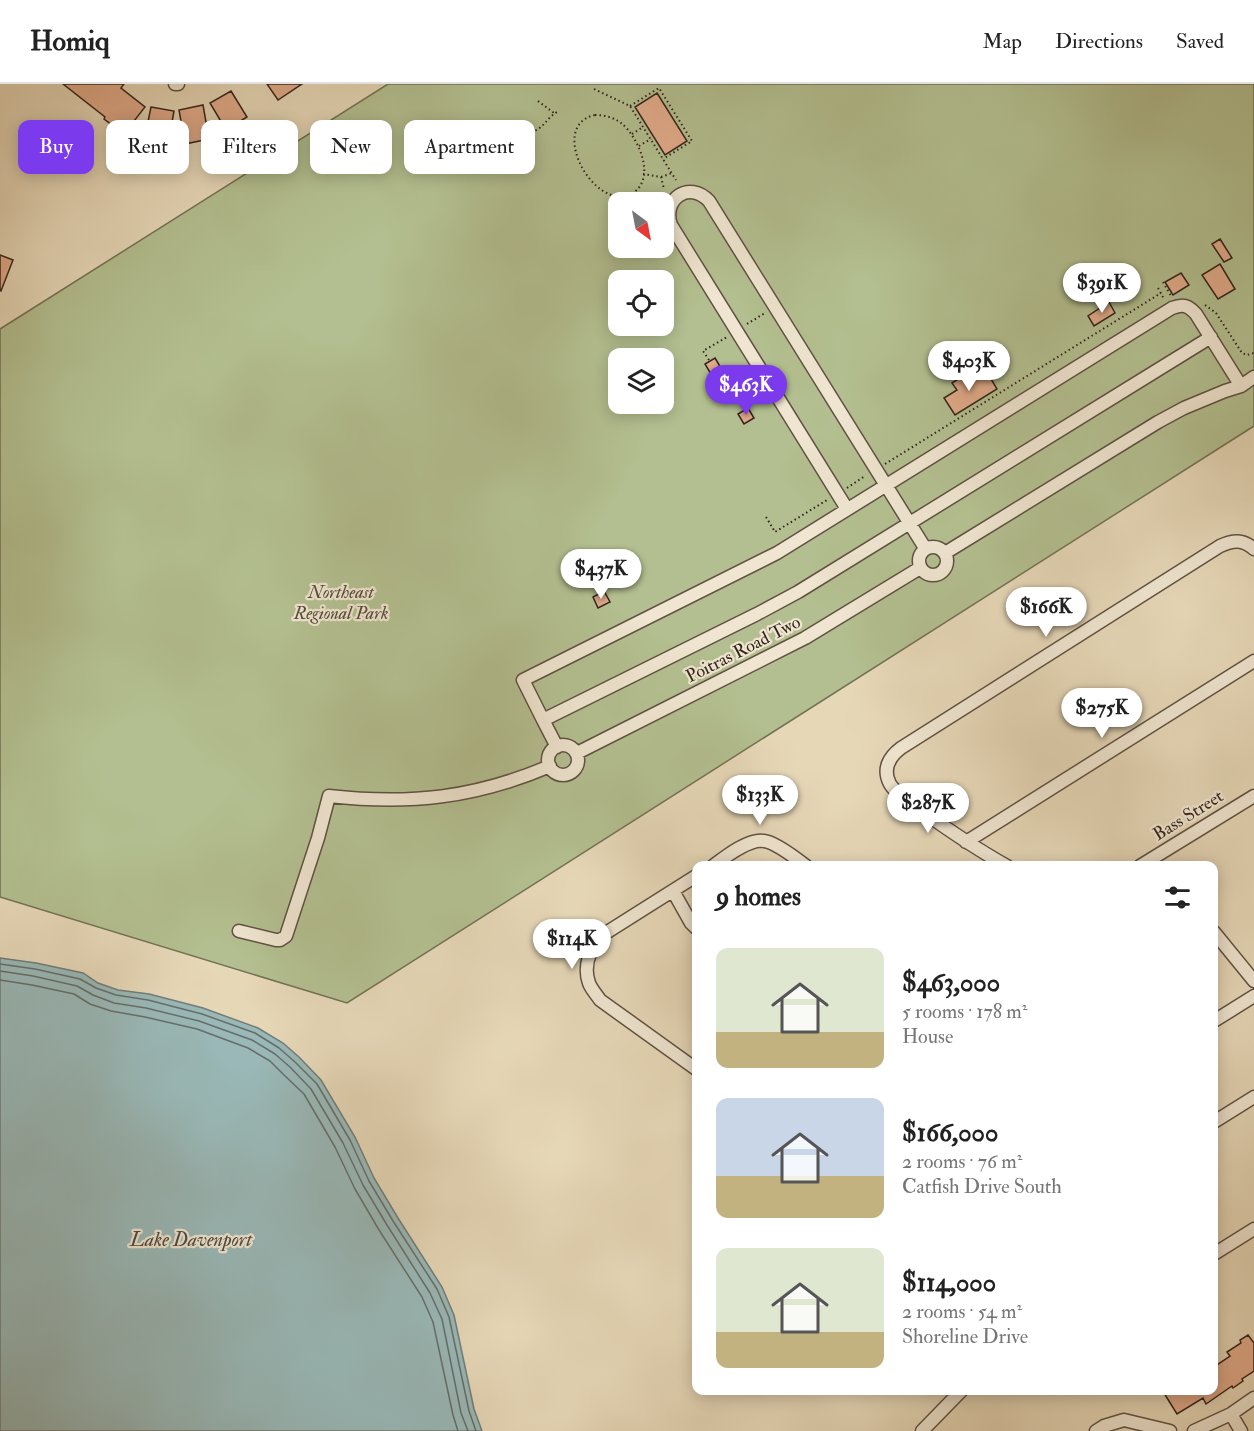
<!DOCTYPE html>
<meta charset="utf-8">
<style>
:root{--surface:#fff;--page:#f6f6f6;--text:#222;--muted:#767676;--line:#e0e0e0;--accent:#7c3aed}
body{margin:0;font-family:"IM FELL Double Pica",serif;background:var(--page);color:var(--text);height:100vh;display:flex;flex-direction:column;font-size:22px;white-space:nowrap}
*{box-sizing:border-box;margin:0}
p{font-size:20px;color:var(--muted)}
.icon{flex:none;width:33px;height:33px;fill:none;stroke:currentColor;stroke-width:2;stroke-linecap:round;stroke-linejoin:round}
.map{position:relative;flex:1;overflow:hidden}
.side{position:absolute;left:692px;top:777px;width:526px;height:534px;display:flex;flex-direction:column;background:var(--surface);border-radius:12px;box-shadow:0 3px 15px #0003}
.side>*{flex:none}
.top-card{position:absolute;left:18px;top:36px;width:570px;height:54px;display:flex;gap:12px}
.needle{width:39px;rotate:148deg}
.controls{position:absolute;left:608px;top:108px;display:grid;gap:12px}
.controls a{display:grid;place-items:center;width:66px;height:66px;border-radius:12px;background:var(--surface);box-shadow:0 3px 15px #0003;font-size:30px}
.price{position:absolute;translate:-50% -51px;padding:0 14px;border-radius:21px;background:#fff;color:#222;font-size:20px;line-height:39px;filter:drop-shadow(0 2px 3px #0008)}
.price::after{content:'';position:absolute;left:50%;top:36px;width:18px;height:14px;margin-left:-9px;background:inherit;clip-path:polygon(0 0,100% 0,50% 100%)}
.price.active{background:var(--accent);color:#fff}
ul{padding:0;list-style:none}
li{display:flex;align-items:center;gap:18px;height:150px;padding:0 24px}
li span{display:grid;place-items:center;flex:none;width:168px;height:120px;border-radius:12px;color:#555}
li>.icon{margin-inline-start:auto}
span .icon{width:72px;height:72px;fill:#fffc;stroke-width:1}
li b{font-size:26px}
h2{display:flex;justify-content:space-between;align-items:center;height:72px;padding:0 24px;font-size:26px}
.tag{padding:0 21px;border-radius:12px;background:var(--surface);box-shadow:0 3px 15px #0003;font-size:21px;line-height:54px}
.tag.active{background:var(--accent);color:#fff}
header{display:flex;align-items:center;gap:36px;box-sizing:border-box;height:84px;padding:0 30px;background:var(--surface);border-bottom:2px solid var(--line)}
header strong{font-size:28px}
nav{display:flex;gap:33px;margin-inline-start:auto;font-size:21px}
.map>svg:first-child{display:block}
.green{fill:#b3bf90;stroke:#737256;stroke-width:1.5;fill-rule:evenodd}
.water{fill:#99b8b7;stroke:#707d79;stroke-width:1.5}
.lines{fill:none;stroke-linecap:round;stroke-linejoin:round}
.shore{stroke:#666e6a;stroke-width:1.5}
.building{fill:#e1ab8a;stroke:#33241c;stroke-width:1.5}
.minor-casing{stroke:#605143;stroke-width:15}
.path{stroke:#33241c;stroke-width:2;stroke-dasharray:1.5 3;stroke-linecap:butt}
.minor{stroke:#efe5d0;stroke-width:12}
.labels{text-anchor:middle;stroke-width:4.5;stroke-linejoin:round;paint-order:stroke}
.park-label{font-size:18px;font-style:italic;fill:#534b39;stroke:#efe5d0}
.street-label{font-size:18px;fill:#33241c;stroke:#efe5d0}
.water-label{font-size:20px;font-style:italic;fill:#4c4943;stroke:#efe5d0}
</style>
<header>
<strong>Homiq</strong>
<nav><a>Map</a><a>Directions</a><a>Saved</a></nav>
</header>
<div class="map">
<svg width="1254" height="1347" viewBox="0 0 1254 1347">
<rect width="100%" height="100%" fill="#e6d7b7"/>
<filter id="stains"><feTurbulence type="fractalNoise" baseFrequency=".00333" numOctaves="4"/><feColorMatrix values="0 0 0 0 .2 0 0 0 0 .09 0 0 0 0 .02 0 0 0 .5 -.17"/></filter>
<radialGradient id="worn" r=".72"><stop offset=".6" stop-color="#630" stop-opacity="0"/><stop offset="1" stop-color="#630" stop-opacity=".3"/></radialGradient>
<!-- green -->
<path class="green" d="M388,0H1254V342L347,919L0,813V245ZM618,118H663V164H618ZM618,196H663V242H618ZM618,274H663V320H618Z"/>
<!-- water -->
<path class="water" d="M0,874L36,879L83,889L98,899L118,906L149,910L203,924L258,944L283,959L299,973L321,996L355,1053L374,1094L398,1134L442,1203L454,1231L474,1325L482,1347H0Z"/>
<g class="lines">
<!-- shore -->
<path class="shore" d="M0,880L35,885L80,895L96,904L116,911L148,916L202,930L255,949L279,964L295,978L317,1000L350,1056L369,1097L393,1137L437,1205L449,1233L469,1327L476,1347
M0,887L33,892L77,902L93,911L114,919L146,924L199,937L252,956L275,970L290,983L311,1005L343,1059L363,1101L387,1141L430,1209L442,1235L461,1329L468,1347
M0,896L32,901L74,910L90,920L111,927L145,933L197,945L248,964L270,977L283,990L304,1010L335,1063L355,1105L379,1146L422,1213L433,1238L453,1331L458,1347"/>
</g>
<!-- building -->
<path class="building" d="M63,0H124L121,4L145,23L124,50L104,35L105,33Z
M267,0H302L278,16Z
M231,7L247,33L226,46L210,19Z
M657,9L687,57L665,71L635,23Z
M203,21L209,55L185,60L179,26Z
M151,23L174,27L168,61L144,57Z
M1220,155L1232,174L1224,178L1212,160Z
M0,171L13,176L1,207L0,206Z
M1220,180L1235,205L1218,215L1202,191Z
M1181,189L1189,201L1173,211L1165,198Z
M1109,218L1115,229L1094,242L1088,232Z
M715,274L728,296L718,302L705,280Z
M969,288L974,296L987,288L997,305L955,331L944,314L957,306L952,299Z
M748,324L754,334L744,340L738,330Z
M604,507L610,518L598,524L593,513Z
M1248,1251L1254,1259V1287L1242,1295L1243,1297L1233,1304L1232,1302L1206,1320L1203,1314L1177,1330L1162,1306H1214V1283L1230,1272L1227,1268L1241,1259L1240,1256Z"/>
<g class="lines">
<defs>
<path id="minor" d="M175,0H178
M847,425L671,141C662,115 689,96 709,117L925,464
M919 477a14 14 0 1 1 28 0a14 14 0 1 1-28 0Z
M945,469L1158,338L1184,324L1225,307L1241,302L1254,293
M543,636L523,596L777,469L1172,224C1183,220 1188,221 1196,230L1241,302
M548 676a15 15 0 1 1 30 0a15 15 0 1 1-30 0Z
M557,663L543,636L757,530L798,508L1211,253
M577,669L805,554L920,484
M966,758L1254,577
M713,782C725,773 749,754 764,757C775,758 797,775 806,782
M1007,782C976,765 950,747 922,727C911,719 897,711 890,700C882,685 889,673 901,664L1220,462C1233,456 1243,455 1254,465
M1140,782L1254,712
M696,792L601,852C590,865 583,882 589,899C591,905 597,911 600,916L696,985
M673,807L691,839L696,844
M239,847L276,856H280L286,852L318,754L329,712C410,721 475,714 550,682
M1214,848L1254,897
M1214,937L1254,912
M1214,1038L1254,1013
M1214,1170L1254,1145
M1231,1330L1241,1347
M922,1347L962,1306
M1096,1347L1104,1342L1124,1336L1170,1347
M1194,1347L1231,1330L1254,1314"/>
</defs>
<!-- minor casing -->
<use href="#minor" class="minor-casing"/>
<!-- path -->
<path class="path" d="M594,5L630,22L676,96
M538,17L554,29
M630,22L659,4L692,57L663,75
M595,31C604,31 613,33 621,39C638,52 658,96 631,110C593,128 547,41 595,31Z
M527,50C546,44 544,36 557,28
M632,50L643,43
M639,62L651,55
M643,90L661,93L664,105
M661,93L672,89
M1163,198L1171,212
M1158,204L1164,215
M1205,221L1216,229L1242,269L1247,271L1254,269
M747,240L765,229
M709,276L703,267L727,253
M885,380L1161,209
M847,404L865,392
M766,433L775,448L827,416"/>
<!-- minor -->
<use href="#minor" class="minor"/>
</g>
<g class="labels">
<!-- park labels -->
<g class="park-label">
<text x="341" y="514">Northeast<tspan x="341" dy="21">Regional Park</tspan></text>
</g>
<!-- street labels -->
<g class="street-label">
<text transform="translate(743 565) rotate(-27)" y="6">Poitras Road Two</text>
<text transform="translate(1188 731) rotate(-32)" y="6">Bass Street</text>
</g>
<!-- water labels -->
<g class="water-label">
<text x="191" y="1162">Lake Davenport</text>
</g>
</g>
<rect width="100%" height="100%" filter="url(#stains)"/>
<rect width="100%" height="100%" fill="url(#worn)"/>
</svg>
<div class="controls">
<a><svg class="needle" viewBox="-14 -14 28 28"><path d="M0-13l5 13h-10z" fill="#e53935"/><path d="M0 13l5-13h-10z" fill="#767676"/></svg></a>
<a><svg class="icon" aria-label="locate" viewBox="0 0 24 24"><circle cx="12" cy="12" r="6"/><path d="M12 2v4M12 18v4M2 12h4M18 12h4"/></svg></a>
<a><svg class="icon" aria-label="layers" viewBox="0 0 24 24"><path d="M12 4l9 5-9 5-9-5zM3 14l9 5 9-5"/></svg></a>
</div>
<b class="price" style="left:1102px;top:230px">$391K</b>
<b class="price" style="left:969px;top:308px">$403K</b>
<b class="price active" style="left:746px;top:332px">$463K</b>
<b class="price" style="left:601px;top:516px">$437K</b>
<b class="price" style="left:1046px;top:554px">$166K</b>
<b class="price" style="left:1102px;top:655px">$275K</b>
<b class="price" style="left:760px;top:742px">$133K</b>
<b class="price" style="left:928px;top:750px">$287K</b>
<b class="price" style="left:572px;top:886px">$114K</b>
<div class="top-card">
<a class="tag active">Buy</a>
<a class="tag">Rent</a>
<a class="tag">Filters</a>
<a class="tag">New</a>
<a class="tag">Apartment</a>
</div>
<section class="side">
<h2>9 homes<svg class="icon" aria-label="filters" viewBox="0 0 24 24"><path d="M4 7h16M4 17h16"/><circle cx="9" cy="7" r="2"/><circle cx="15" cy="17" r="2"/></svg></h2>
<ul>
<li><span style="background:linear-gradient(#dfe7d0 70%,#c2b280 0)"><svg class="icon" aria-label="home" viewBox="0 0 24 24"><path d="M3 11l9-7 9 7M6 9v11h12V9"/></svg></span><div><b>$463,000</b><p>5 rooms · 178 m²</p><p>House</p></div></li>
<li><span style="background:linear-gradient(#c9d6e8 65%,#c2b280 0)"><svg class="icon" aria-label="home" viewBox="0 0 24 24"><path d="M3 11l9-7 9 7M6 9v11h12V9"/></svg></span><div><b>$166,000</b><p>2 rooms · 76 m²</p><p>Catfish Drive South</p></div></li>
<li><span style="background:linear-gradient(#dfe7d0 70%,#c2b280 0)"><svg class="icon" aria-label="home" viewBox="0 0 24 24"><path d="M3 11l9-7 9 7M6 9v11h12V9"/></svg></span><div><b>$114,000</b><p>2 rooms · 54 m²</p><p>Shoreline Drive</p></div></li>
</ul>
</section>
</div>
